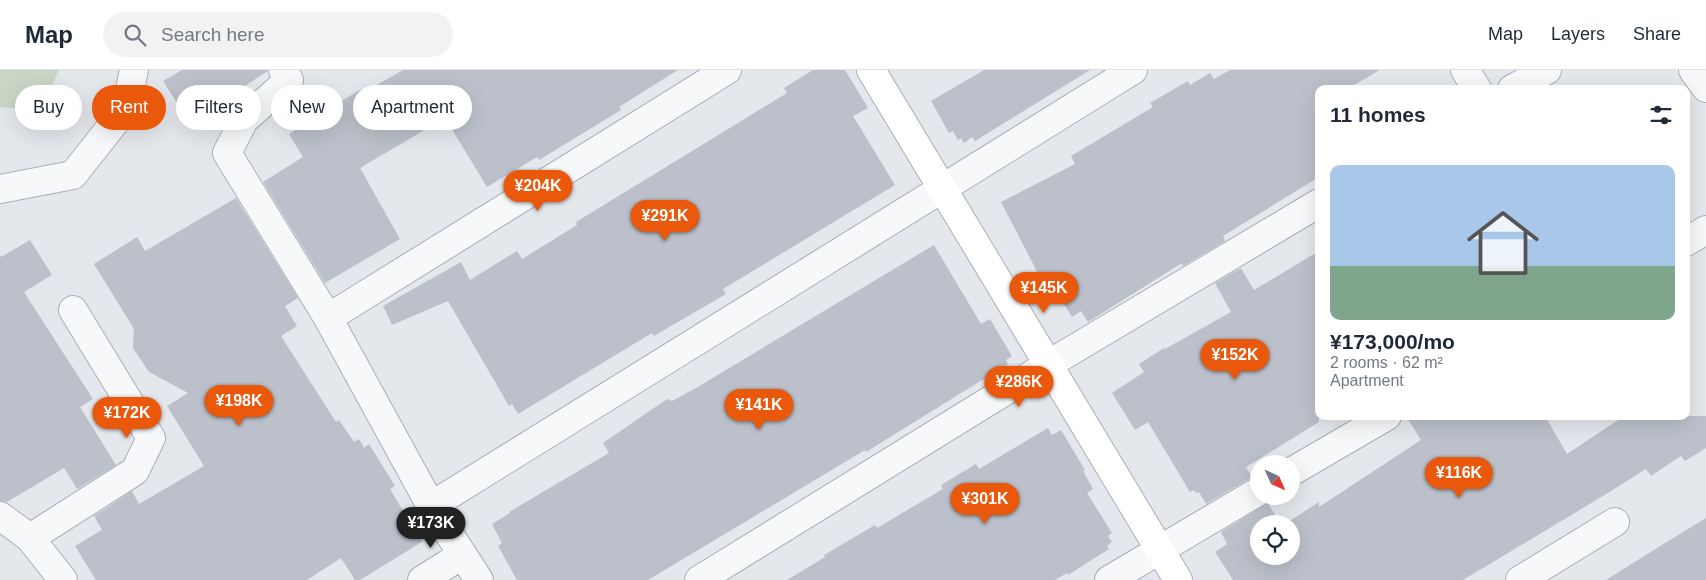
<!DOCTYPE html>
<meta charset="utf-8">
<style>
:root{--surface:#fff;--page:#f2f2f3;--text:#1f2937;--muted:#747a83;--line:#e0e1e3;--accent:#ea580c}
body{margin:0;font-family:Helvetica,sans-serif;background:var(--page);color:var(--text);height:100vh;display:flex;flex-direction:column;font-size:19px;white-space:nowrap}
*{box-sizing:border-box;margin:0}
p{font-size:16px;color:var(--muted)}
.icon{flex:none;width:28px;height:28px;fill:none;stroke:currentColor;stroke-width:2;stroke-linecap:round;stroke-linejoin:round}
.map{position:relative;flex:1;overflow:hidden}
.sheet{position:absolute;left:1315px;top:15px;width:375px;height:335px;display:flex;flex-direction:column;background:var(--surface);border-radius:10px;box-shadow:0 5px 20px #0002}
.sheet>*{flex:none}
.top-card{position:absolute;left:15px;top:15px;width:475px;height:45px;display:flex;gap:10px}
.needle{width:32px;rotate:135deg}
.buttons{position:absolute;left:1250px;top:385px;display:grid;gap:10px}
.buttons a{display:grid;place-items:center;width:50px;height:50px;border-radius:50%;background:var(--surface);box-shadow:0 5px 20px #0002;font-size:25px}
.price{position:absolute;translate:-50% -42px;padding:0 11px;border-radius:18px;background:var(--accent);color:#fff;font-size:16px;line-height:32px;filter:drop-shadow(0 1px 2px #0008)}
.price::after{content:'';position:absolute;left:50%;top:30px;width:15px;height:11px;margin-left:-8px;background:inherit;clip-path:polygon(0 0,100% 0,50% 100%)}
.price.active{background:#222;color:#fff}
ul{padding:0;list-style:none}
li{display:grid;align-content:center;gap:10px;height:265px;padding:0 15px}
li span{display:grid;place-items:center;height:155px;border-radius:10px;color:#555}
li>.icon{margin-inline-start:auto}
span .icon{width:90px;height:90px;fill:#fffc;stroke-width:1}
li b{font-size:21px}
h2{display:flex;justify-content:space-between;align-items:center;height:60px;padding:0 15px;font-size:21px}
.pill{padding:0 18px;border-radius:22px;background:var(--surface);box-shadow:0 5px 20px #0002;font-size:18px;line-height:45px}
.pill.active{background:var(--accent);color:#fff}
header{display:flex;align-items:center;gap:30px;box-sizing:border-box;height:70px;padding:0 25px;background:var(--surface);border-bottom:1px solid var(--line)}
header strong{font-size:24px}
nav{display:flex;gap:28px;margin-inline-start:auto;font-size:18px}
.search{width:350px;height:45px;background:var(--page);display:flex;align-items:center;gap:12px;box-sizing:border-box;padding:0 18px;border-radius:28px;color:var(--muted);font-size:19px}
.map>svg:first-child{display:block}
.green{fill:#c9d6c5}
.building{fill:#bbc0ca}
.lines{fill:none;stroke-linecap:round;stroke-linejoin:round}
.street-casing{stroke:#a9aeb7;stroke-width:30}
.secondary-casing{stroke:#a9aeb7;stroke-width:30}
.street{stroke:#f7f8fa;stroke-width:28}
.secondary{stroke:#fff;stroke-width:28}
</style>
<header>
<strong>Map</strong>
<div class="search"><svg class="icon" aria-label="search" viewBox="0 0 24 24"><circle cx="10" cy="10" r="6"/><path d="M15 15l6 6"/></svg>Search here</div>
<nav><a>Map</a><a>Layers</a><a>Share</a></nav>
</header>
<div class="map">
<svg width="1706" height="510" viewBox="0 0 1706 510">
<rect width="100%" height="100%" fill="#e4e7ec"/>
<!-- green -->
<path class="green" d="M0,0H59L40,41L0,37Z"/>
<!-- building -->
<path class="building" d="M182,0H267L268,1L189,52L163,11Z
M403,0H678L619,37L621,40L539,90L537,87L487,117L445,48L360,98L400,169L325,213L263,112L303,87L289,64L361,19L363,23Z
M813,0H845L868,38L853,46L895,115L723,219L726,224L654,266L652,263L518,344L512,334L509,336L448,231L392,255L383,236L461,192L470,210L517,181L522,189L577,155L576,152L787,23L784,18Z
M984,0H1090L975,71L972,67L964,73L961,68L958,70L953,61L949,63L931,31Z
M1230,0H1380L1347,19H1319V107L1223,166L1225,171L1183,196L1182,193L1088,252L1081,241L1072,247L1050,212L1044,215L1001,132L1075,94L1071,86L1153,37L1150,33L1188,11L1190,15L1210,3L1214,9Z
M236,128L298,228L285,236L297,256L281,266L336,352L339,350L354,372L359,369L364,378L369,374L395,416L390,419L422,472L360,510H355L341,488L307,510H96L75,476L102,460L94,446L132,421L139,434L204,396L167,336L188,323L149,302L133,278L134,259L94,194L137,167L145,181Z
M30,170L52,205L24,222L93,329L80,337L116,395L77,419L64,398L7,432L0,431V185L1,187Z
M934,175L981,254L990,249L1012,286L1006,290L1008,294L866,382L865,380L648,510H517L498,476L502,473L492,454L510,443L509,442L609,383L603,373L667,329L672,331L696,318Z
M1319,181V352L1246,397L1252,407L1206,434L1199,422L1196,423L1194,420L1190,422L1148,352L1135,360L1112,323L1144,302L1139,294L1164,278L1165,279L1231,242L1215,213L1241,198L1254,220Z
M1406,346H1545L1567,384L1624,346H1706V378L1685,391L1681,386L1651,406L1646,399L1598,429L1463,510H1233L1215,482L1227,474L1221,462L1268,433L1280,454H1259V486H1291V454H1285L1319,432V437L1421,370Z
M1048,358L1052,365L1061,360L1085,400L1083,401L1093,419L1087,423L1112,463L1108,466L1112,472L1107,476L1109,479L1068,505L1067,503L1055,510H787L825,487L824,485L875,455L877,458L943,419L941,415L976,394L979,399Z
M1706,448V510H1606L1665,473Z"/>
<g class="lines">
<defs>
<path id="street" d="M283,0L289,10L244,50L227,83L328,248L431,436L479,510
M1465,0L1477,19
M1693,0L1706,18
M1512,19L1547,0
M0,119L73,105L126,38L134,0
M1686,172L1706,160
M328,248L727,0
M1291,402L1387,346
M431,436L1133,0
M0,446L30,468L63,510
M30,468L135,401L151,368L73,240
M422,510L462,485
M699,510L1049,294L1319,133
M1109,510L1259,421
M1520,510L1615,452"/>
<path id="secondary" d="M871,0L1178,510"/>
</defs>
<!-- street casing -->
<use href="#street" class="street-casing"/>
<!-- secondary casing -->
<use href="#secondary" class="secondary-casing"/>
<!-- street -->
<use href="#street" class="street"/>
<!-- secondary -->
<use href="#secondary" class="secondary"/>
</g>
</svg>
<div class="buttons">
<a><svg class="needle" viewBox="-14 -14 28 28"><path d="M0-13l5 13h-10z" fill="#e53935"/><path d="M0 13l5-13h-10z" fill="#747a83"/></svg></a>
<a><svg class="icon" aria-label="locate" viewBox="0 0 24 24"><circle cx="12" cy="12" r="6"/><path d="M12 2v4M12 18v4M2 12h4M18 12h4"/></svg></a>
</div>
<b class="price" style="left:538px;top:142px">¥204K</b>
<b class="price" style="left:665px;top:172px">¥291K</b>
<b class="price" style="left:1044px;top:244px">¥145K</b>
<b class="price" style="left:1235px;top:311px">¥152K</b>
<b class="price" style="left:1019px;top:338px">¥286K</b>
<b class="price" style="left:239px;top:357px">¥198K</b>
<b class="price" style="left:759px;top:361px">¥141K</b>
<b class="price" style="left:127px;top:369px">¥172K</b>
<b class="price" style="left:1459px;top:429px">¥116K</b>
<b class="price" style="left:985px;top:455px">¥301K</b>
<b class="price active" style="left:431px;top:479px">¥173K</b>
<div class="top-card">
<a class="pill">Buy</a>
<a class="pill active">Rent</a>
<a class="pill">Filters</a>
<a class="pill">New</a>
<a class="pill">Apartment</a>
</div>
<section class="sheet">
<h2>11 homes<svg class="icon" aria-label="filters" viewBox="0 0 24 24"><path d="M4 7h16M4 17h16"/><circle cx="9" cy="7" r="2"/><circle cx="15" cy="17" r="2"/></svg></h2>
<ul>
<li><span style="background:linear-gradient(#a9c7e8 65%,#7fa58c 0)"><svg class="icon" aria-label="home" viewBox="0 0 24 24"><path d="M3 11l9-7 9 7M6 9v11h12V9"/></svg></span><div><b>¥173,000/mo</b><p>2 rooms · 62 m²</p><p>Apartment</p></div></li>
</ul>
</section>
</div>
